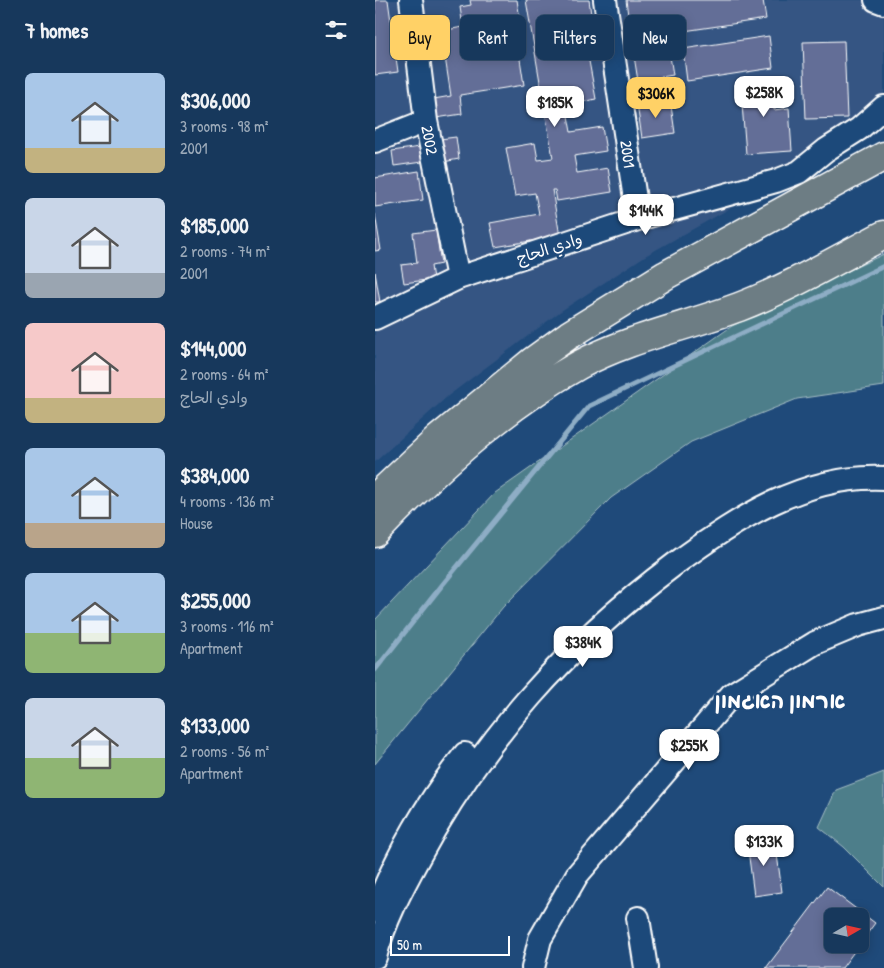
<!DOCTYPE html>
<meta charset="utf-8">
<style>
:root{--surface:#17385c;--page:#244365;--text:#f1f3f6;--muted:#9eacbb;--line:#365272;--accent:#ffd166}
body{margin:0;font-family:"Patrick Hand","Playpen Sans Arabic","Playpen Sans Hebrew",sans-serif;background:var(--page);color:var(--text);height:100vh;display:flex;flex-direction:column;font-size:19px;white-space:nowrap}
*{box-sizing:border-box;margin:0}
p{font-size:16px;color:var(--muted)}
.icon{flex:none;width:28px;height:28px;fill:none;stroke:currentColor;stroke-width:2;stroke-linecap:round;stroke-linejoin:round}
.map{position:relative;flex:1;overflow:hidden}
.drawer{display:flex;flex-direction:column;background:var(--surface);width:375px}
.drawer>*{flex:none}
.top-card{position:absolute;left:15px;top:15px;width:419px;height:45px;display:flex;gap:10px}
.needle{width:32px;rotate:81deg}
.controls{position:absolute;left:449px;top:908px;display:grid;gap:10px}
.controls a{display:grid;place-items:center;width:45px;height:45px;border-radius:8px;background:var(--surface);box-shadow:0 2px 12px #0003,0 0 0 1px var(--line);font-size:25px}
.scale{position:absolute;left:15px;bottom:12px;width:120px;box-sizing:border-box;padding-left:5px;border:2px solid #fff;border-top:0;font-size:14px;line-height:18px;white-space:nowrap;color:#fff;-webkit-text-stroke:4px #1f4a7a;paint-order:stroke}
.price{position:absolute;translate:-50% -42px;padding:0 11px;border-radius:10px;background:#fff;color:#222;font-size:16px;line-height:32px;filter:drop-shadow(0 1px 2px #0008)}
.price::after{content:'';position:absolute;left:50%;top:30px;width:15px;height:11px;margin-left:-8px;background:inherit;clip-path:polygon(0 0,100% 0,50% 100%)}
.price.current{background:var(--accent);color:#111}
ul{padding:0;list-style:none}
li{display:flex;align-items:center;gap:15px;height:125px;padding:0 25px}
li span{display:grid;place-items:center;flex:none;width:140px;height:100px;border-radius:8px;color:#555}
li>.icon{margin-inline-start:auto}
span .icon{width:60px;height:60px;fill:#fffc;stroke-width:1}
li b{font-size:21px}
h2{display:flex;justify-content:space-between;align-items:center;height:60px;padding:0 25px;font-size:21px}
.pill{padding:0 18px;border-radius:8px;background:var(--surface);box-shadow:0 2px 12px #0003,0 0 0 1px var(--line);font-size:18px;line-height:45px}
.pill.current{background:var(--accent);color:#111}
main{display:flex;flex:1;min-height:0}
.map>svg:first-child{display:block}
.built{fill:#345583}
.green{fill:#4d7e8a;stroke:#a6bec4}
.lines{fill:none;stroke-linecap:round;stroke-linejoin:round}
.stream{stroke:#8eadc5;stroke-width:5}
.building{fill:#646e97;stroke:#fff;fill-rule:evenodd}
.minor-casing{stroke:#fff;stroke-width:26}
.highway-casing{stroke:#fff;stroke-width:31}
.minor{stroke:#1f4a7a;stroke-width:22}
.highway{stroke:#6d7d84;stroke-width:28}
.labels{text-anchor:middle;stroke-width:5;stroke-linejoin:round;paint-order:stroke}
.street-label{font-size:16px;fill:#fff;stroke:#1f4a7a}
.district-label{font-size:21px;font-weight:bold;fill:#fff;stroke:#1f4a7a}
</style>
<main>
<section class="drawer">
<h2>7 homes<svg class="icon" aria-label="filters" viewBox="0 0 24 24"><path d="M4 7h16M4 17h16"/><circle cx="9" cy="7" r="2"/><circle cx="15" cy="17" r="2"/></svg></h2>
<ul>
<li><span style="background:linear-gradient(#a9c7e8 75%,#c2b280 0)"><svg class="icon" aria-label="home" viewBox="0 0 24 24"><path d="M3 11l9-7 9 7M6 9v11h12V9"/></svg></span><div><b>$306,000</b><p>3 rooms · 98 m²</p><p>2001</p></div></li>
<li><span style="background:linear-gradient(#c9d6e8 75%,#9aa5b1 0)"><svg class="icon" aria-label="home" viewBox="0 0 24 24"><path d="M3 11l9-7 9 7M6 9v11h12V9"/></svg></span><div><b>$185,000</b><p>2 rooms · 74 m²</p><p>2001</p></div></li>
<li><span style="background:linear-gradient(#f6c9c9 75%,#c2b280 0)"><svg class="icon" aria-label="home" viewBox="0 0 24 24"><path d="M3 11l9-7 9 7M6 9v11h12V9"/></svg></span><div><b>$144,000</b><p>2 rooms · 64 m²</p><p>وادي الحاج</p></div></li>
<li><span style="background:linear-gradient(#a9c7e8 75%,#b9a48a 0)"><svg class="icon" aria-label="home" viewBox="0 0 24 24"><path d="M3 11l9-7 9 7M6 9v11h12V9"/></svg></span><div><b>$384,000</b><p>4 rooms · 136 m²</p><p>House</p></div></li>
<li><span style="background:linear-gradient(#a9c7e8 60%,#8fb573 0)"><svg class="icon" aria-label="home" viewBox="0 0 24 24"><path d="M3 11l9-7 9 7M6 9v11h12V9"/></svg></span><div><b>$255,000</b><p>3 rooms · 116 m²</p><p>Apartment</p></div></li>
<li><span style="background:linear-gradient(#c9d6e8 60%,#8fb573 0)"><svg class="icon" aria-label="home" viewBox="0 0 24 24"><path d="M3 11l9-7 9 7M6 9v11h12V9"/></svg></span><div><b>$133,000</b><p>2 rooms · 56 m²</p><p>Apartment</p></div></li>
</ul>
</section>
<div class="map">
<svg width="509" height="968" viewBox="0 0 509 968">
<rect width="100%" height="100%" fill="#1f4a7a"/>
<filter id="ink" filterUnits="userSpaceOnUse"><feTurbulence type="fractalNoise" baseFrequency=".02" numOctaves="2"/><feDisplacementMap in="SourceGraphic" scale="10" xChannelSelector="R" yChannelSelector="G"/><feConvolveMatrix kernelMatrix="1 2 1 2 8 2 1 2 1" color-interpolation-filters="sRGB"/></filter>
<g filter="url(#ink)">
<!-- built -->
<path class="built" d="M0,0H509V122L270,256L186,311L73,396L0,462Z"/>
<!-- green -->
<path class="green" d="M509,254V386L422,399L316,442L236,498L128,607L0,764V620L120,493L357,326Z
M509,772V887L469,847L444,827L461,790Z"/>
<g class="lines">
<!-- stream -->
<path class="stream" d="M0,670L68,584L214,406L509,266"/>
</g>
<!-- building -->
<path class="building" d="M0,0H13L23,72L0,75Z
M95,0H142L147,32L141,33L149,85L85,95L87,114L61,118L59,99L76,96L66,31L88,27L85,7L96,5Z
M151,0H214L217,21L180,27L184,50L211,45L221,99L191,105L196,132L227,127L231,151L199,156L202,173L233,168L237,192L182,201L180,190H177L185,236L120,247L115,223L164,214L160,193L140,196L131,148L160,143L163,160L178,158Z
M251,0H388L391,19L302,32L300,17L254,23Z
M291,31L298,75L263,81L256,37Z
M394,36L398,68L312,81L308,49Z
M469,41L472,118L431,119L428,42Z
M397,77L399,110L414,108L417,151L371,154L365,79Z
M295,99L300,133L267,138L262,104Z
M81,137L84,159L68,162L65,139Z
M52,146L54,161L19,166L17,151Z
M44,171L48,200L0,207V178Z
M0,214L6,250L0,251Z
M61,230L66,264L56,266L58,279L29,283L26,265L42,263L38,233Z
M0,272L5,302H0Z
M400,839L407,892L379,896L372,842Z
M452,887L500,923L467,968H391ZM458,916H485V944H458Z"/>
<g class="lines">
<defs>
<path id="minor" d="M36,0L51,121L83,278
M230,0L263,219
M501,0L509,3
M0,141L51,121
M0,318L83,278L263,219L401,181L424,172L451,150L484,129L509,107
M0,911C22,854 52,802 90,754
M263,918L271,968
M0,957C9,922 27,888 44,857C108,738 193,644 300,564C361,519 430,474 509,478
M158,968L165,939L202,875L357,694L440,643L483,625L509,618"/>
<path id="highway" d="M0,498L63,439L158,361L194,335L291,275L509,156
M0,533C58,471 130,406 204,365C254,338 310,327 364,307C414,288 461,260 509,235"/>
</defs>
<!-- minor casing -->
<use href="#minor" class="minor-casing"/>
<!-- highway casing -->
<use href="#highway" class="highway-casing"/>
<!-- minor -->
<use href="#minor" class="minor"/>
<!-- highway -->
<use href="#highway" class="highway"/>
</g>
</g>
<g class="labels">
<!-- street labels -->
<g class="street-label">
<text transform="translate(55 140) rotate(79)" y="6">2002</text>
<text transform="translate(253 154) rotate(82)" y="6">2001</text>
<text transform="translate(174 248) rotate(-18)" y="6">وادي الحاج</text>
</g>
<!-- district labels -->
<g class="district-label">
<text x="405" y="708">ארמון האגמון</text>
</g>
</g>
</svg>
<div class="controls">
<a><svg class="needle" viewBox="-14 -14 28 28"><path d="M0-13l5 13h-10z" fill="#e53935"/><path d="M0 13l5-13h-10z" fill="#9eacbb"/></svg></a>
</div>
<div class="scale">50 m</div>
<b class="price" style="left:389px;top:118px">$258K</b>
<b class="price current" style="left:281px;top:119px">$306K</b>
<b class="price" style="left:180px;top:128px">$185K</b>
<b class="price" style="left:271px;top:236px">$144K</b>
<b class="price" style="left:208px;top:668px">$384K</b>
<b class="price" style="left:314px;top:771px">$255K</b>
<b class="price" style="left:389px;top:867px">$133K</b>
<div class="top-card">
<a class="pill current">Buy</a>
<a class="pill">Rent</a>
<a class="pill">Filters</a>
<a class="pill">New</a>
</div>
</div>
</main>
